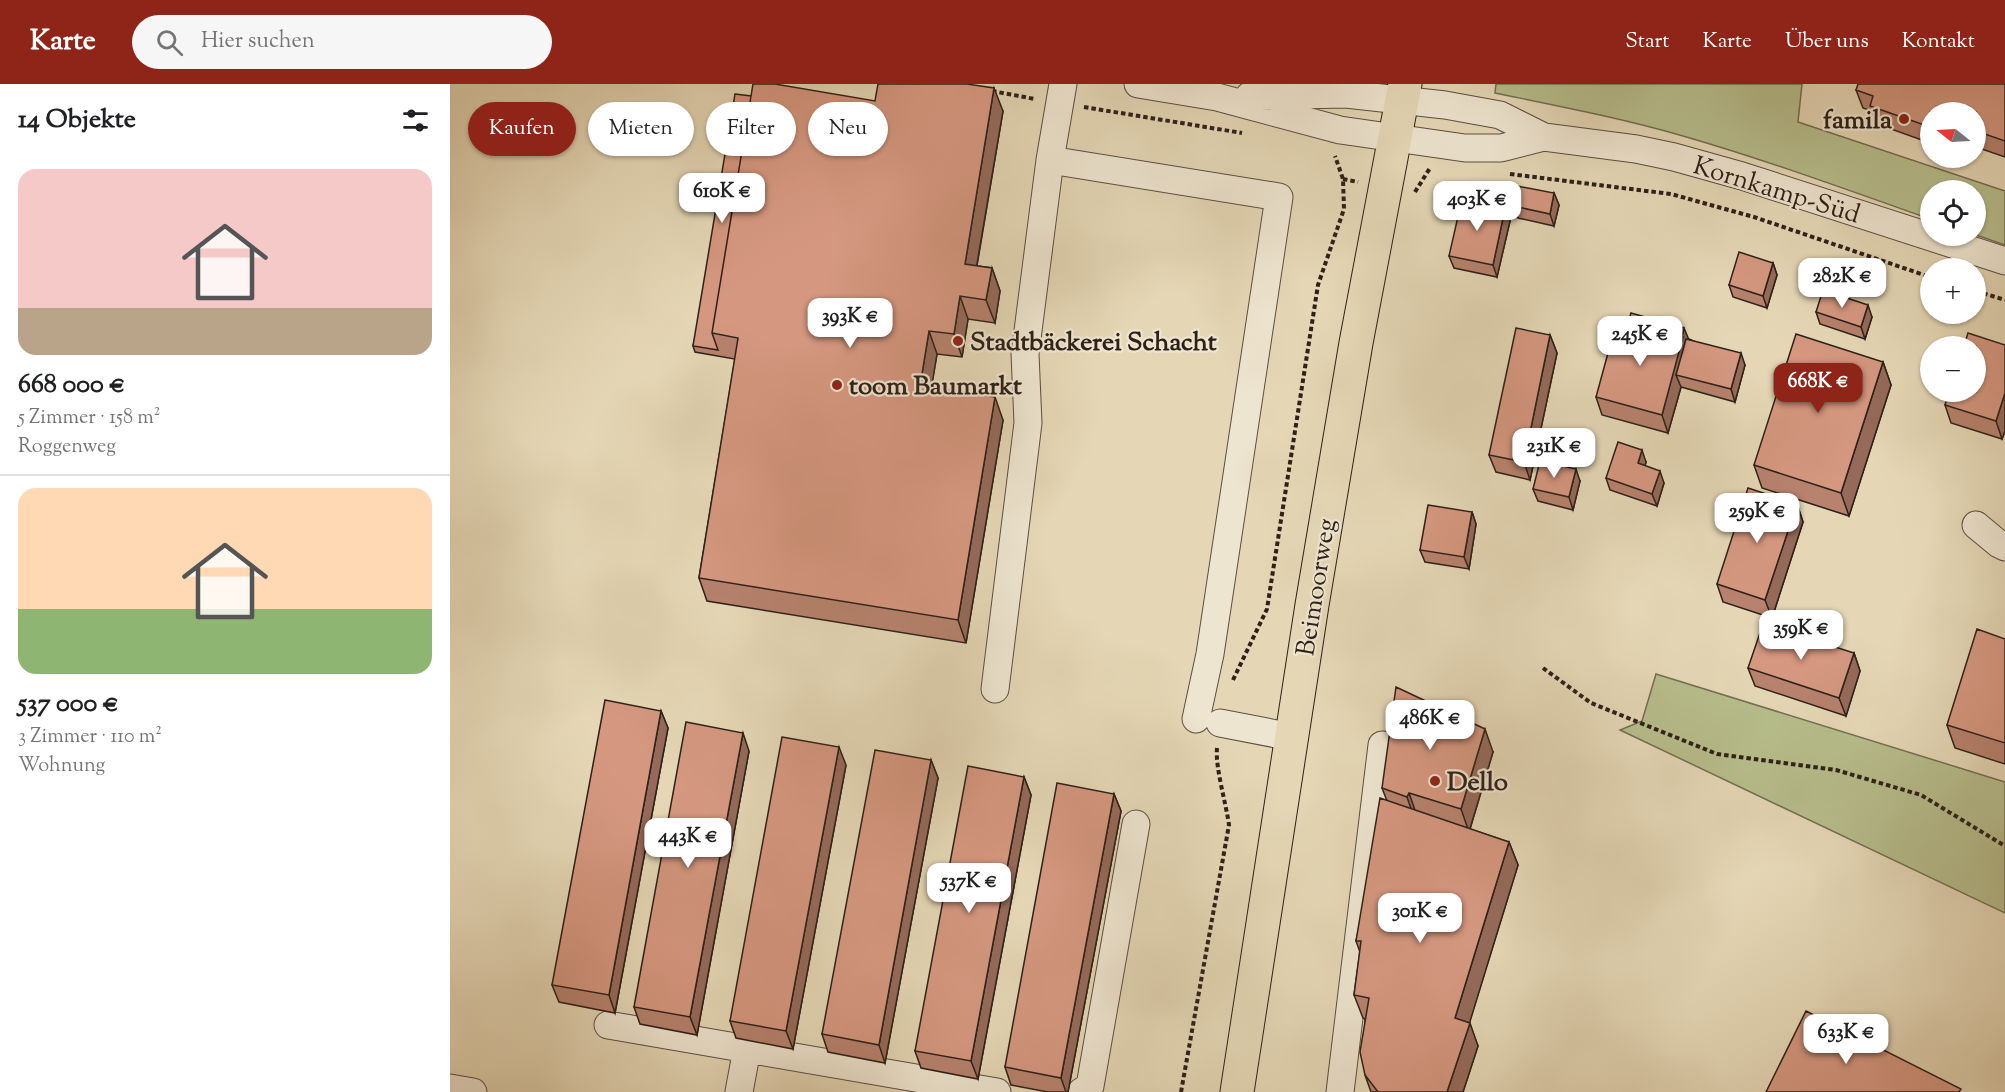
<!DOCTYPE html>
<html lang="de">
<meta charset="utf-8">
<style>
:root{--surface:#fff;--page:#f6f6f6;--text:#202124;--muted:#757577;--line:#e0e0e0;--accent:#8f2418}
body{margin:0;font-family:"Sorts Mill Goudy",serif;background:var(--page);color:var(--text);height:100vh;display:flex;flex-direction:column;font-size:22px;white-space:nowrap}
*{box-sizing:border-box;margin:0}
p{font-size:20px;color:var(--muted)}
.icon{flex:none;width:33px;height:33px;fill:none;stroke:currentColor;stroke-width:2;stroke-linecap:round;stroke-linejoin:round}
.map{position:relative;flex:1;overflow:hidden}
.side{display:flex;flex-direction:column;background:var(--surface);width:450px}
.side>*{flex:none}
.top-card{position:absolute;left:18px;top:18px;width:570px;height:54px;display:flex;gap:12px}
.needle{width:39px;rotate:288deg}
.tools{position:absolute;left:1470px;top:18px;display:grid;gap:12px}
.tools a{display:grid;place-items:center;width:66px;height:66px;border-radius:50%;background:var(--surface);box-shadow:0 2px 4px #0004;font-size:30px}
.price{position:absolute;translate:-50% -51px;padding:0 14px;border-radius:12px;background:#fff;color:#222;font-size:20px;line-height:39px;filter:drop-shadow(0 2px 3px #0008)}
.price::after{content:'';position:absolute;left:50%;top:36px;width:18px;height:14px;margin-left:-9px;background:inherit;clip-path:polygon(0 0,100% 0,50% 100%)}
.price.current{background:var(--accent);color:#fff}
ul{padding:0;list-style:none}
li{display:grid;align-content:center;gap:12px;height:318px;padding:0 18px}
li+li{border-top:2px solid var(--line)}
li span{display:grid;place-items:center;height:186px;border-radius:18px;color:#555}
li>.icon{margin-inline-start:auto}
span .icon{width:108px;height:108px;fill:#fffc;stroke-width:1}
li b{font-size:26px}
h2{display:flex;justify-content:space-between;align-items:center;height:72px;padding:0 18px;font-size:26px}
.pill{padding:0 21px;border-radius:27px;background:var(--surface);box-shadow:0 2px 4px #0004;font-size:21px;line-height:54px}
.pill.current{background:var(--accent);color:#fff}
header{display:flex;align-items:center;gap:36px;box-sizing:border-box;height:84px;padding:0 30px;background:var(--accent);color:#fff}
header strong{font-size:28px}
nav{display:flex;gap:33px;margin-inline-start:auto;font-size:21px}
.search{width:420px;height:54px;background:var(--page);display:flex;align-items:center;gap:15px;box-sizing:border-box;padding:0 21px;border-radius:33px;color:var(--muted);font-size:22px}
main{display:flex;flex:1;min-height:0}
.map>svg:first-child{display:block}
.green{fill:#b7bd8c;stroke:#726e52;stroke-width:1.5}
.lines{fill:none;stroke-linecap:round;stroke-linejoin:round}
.minor-casing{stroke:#5b4e40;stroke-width:29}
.major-casing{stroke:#2d2018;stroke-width:35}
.path{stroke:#2d2018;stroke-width:4;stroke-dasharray:4.5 3;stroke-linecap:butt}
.minor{stroke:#eee5d0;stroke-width:27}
.major{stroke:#e5d7b6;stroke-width:33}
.wall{fill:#b7826e;stroke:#2d2018;stroke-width:1.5}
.shaded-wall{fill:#956a5a;stroke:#2d2018;stroke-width:1.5}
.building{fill:#d59780;stroke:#2d2018;stroke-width:1.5}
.poi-dot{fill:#8f2418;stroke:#eee5d0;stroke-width:2}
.labels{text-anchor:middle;stroke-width:4.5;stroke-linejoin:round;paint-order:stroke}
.poi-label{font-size:26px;font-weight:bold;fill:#2d2018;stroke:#eee5d0;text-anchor:start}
.street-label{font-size:26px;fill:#2d2018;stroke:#eee5d0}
</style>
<header>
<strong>Karte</strong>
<div class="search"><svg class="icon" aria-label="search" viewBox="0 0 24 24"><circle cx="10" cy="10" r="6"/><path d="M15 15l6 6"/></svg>Hier suchen</div>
<nav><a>Start</a><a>Karte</a><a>Über uns</a><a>Kontakt</a></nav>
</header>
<main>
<section class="side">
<h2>14 Objekte<svg class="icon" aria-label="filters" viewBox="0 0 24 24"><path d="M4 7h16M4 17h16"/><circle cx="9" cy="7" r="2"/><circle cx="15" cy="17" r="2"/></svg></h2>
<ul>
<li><span style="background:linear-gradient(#f6c9c9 75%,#b9a48a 0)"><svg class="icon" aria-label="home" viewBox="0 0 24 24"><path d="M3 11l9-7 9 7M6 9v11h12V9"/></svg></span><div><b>668 000 €</b><p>5 Zimmer · 158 m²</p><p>Roggenweg</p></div></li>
<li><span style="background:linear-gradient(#ffd9b3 65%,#8fb573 0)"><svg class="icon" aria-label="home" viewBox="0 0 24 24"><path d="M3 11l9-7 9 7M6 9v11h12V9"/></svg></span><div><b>537 000 €</b><p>3 Zimmer · 110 m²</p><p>Wohnung</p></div></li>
</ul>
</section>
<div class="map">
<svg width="1555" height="1008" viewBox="0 0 1555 1008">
<rect width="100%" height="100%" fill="#e5d7b6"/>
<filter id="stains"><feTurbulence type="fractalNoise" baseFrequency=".00333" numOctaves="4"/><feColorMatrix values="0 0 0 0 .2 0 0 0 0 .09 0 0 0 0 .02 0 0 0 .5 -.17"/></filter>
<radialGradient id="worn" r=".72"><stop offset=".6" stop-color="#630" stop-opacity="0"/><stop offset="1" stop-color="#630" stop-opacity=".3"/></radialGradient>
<!-- green -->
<path class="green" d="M1046,0H1352L1348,38L1555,107V161L1526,151V106H1480V135C1398,106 1316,76 1233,52C1171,34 1108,22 1045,9Z
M1206,590L1555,698V829L1170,646L1192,637Z"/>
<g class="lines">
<defs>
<path id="minor" d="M688,0L767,13L890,46L1015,64H1051L1094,53L1186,65L1224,73L1292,92L1555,177
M799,12L896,10L995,21L1050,31L1094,53
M600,76L829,113L760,570L746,635
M1526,441L1549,460L1555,463
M545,605L578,339L575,270L600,76L613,0
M770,639L842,653
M158,941L547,1008
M0,1004L23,1008
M289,1008L297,965
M631,1008L640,1002L686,740
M890,1008L932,661"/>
<path id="major" d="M787,1008L862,521L906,259L955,0"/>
</defs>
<!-- minor casing -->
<use href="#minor" class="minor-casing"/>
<!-- major casing -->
<use href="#major" class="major-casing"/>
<!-- path -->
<path class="path" d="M542,7L585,15
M634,23L792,49
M1060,90L1221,110L1304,133L1480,193
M893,95L908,98
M965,108L980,84
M1526,207L1555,216
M1093,584L1141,619L1267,670L1386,686L1471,711L1555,762
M783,596L817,525L868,201L894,125L893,95L885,72
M731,1008L779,741C776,719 765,683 767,664"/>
<!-- minor -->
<use href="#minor" class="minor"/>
<!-- major -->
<use href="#major" class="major"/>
</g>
<!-- wall -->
<path class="wall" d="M1555,0V73L1526,63V28H1480V59L1427,40L1422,27L1413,24L1406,6Z
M301,12L425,17L553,27L527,182L542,184L550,207L545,239L518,235L512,273L487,270L481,304L553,336L516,559L257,517L249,494L285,275L245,268L243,262Z
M1104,109L1109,121L1104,142L1068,134L1063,122Z
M1055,125L1060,137L1047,193L1004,184L999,172Z
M1323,179L1327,191L1317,224L1283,213L1279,201Z
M1366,228L1422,233L1415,255L1370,240Z
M1100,251L1107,269L1080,396L1046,388L1039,371Z
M1239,255L1295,281L1285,318L1231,303L1218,349L1152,331L1146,313Z
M1555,261V347L1552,355L1501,339L1495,321Z
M1433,278L1441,301L1399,432L1312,404L1304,381Z
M1196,378L1195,382L1214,399L1207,422L1160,406L1156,394Z
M1130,397L1123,426L1088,417L1083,405Z
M1347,420L1353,438L1322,534L1273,518L1267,500Z
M1022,428L1026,440L1019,485L975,478L970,466Z
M1555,555V680L1505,664L1497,641Z
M1404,569L1410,587L1396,632L1305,602L1298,584Z
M211,627L218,644L165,929L109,918L102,901Z
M299,667L247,951L190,940L184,923Z
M1043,668L1020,745L1059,758L1068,781L1019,939L1028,962L1013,1008H921L915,991V935L913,934L904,911L910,868L906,857L937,717L932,704Z
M481,676L488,694L435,979L378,968L372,950Z
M396,681L343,965L286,954L280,937Z
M574,693L581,711L528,995L471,984L465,967Z
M664,710L671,727L618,1008H598L561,1001L555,983Z"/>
<!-- shaded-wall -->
<path class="shaded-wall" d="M544,4L553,27L523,203L515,180Z
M1104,109L1109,121L1104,142L1100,130Z
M1055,125L1060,137L1047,193L1043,181Z
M1323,179L1327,191L1317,224L1313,212Z
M542,184L550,207L545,239L536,216Z
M510,212L518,235L512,273L504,250Z
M1418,221L1422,233L1415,255L1411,243Z
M1234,244L1239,256L1226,291L1231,303L1218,349L1212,331Z
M479,247L487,270L478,325L470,302Z
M1100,251L1107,269L1080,396L1074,378Z
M1291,269L1295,281L1285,318L1281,305Z
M1433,278L1441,301L1399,432L1391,409Z
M1555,309V347L1552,355L1546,337Z
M545,313L553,336L516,559L508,536Z
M1192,366L1196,378L1192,391L1188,379Z
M1126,385L1130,397L1123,426L1119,413Z
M1210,387L1214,399L1207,422L1202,410Z
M1347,420L1353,438L1322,534L1315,516Z
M1022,428L1026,440L1019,485L1014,473Z
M1404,569L1410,587L1396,632L1389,614Z
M211,627L218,644L165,929L159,911Z
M1035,645L1043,668L1019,748L1011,725Z
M293,649L299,667L247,951L240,933Z
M389,663L396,681L343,965L336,947Z
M481,676L488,694L435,979L429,961Z
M574,693L581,711L528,995L521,977Z
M959,709L967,732L965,736L957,713Z
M664,710L671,727L618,1008H616L611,994Z
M1059,758L1068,781L1014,957L1005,934Z
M1020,939L1028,962L1013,1008H997Z"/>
<!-- building -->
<path class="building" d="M303,0H325L425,17L428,0H517L544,4L515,180L542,184L536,216L510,212L504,250L479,247L470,302L545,313L508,536L249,494L288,254L262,249Z
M1408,0H1555V57L1526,47V28H1480V43L1420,22L1423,12L1406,6Z
M285,10L301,12L262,249L268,266L243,262Z
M1067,102L1104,109L1100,130L1063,122Z
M1012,115L1055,125L1043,181L999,172Z
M1289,168L1323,179L1313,212L1279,201Z
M1373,206L1418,221L1411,243L1366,228Z
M1181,229L1234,244L1232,253L1178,239Z
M1167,236L1233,253L1212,331L1146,313Z
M1066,244L1100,251L1074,378L1039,371Z
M1518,249L1555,261V309L1546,337L1495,321L1499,308H1526V262H1514Z
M1346,250L1433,278L1391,409L1304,381Z
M1236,255L1291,269L1281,305L1226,291Z
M1168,358L1192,366L1188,379L1210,387L1202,410L1156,394Z
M1090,377L1126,385L1119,413L1083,405Z
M1298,404L1347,420L1315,516L1267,500Z
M978,421L1022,428L1014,473L970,466Z
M1313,540L1404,569L1389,614L1298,584Z
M1527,545L1555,555V659L1497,641Z
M946,603L1035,645L1011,725L959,709L957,713L932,704Z
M155,616L211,627L159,911L102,901Z
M236,638L293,649L240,933L184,923Z
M332,653L389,663L336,947L280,937Z
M425,666L481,676L429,961L372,950Z
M518,682L574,693L521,977L465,967Z
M607,699L664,710L611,994L555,983Z
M930,714L1059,758L1005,934L1020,939L997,1008H928L915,991L910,968L919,914L904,911L911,857H906Z
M1356,927L1511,1005L1509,1008H1316Z"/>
<!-- markers -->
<g class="poi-dot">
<circle cx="1454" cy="35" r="6"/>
<circle cx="508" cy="257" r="6"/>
<circle cx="387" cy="301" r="6"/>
<circle cx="985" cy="697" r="6"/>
</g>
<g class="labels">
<!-- poi labels -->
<g class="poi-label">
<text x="1442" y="44" text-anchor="end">famila</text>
<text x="520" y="266">Stadtbäckerei Schacht</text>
<text x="399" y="310">toom Baumarkt</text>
<text x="997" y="706">Dello</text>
</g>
<!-- street labels -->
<g class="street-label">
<text transform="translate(1327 105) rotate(17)" y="9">Kornkamp-Süd</text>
<text transform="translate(865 503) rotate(-81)" y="9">Beimoorweg</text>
</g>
</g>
<rect width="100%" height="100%" filter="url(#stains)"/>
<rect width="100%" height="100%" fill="url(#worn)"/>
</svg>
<div class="tools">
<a><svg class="needle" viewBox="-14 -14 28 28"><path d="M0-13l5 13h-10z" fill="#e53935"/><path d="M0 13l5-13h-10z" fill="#757577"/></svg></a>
<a><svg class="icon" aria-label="locate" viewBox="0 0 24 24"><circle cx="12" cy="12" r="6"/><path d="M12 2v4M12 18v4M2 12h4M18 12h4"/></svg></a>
<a>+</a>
<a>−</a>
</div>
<b class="price" style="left:272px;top:140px">610K €</b>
<b class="price" style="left:1027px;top:148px">403K €</b>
<b class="price" style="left:1392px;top:225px">282K €</b>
<b class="price" style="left:400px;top:265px">393K €</b>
<b class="price" style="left:1190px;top:283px">245K €</b>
<b class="price current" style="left:1368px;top:330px">668K €</b>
<b class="price" style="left:1104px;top:395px">231K €</b>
<b class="price" style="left:1307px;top:460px">259K €</b>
<b class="price" style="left:1351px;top:577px">359K €</b>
<b class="price" style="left:980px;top:667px">486K €</b>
<b class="price" style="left:238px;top:785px">443K €</b>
<b class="price" style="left:519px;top:830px">537K €</b>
<b class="price" style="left:970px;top:860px">301K €</b>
<b class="price" style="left:1396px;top:981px">633K €</b>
<div class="top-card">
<a class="pill current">Kaufen</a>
<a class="pill">Mieten</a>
<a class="pill">Filter</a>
<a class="pill">Neu</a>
</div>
</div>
</main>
